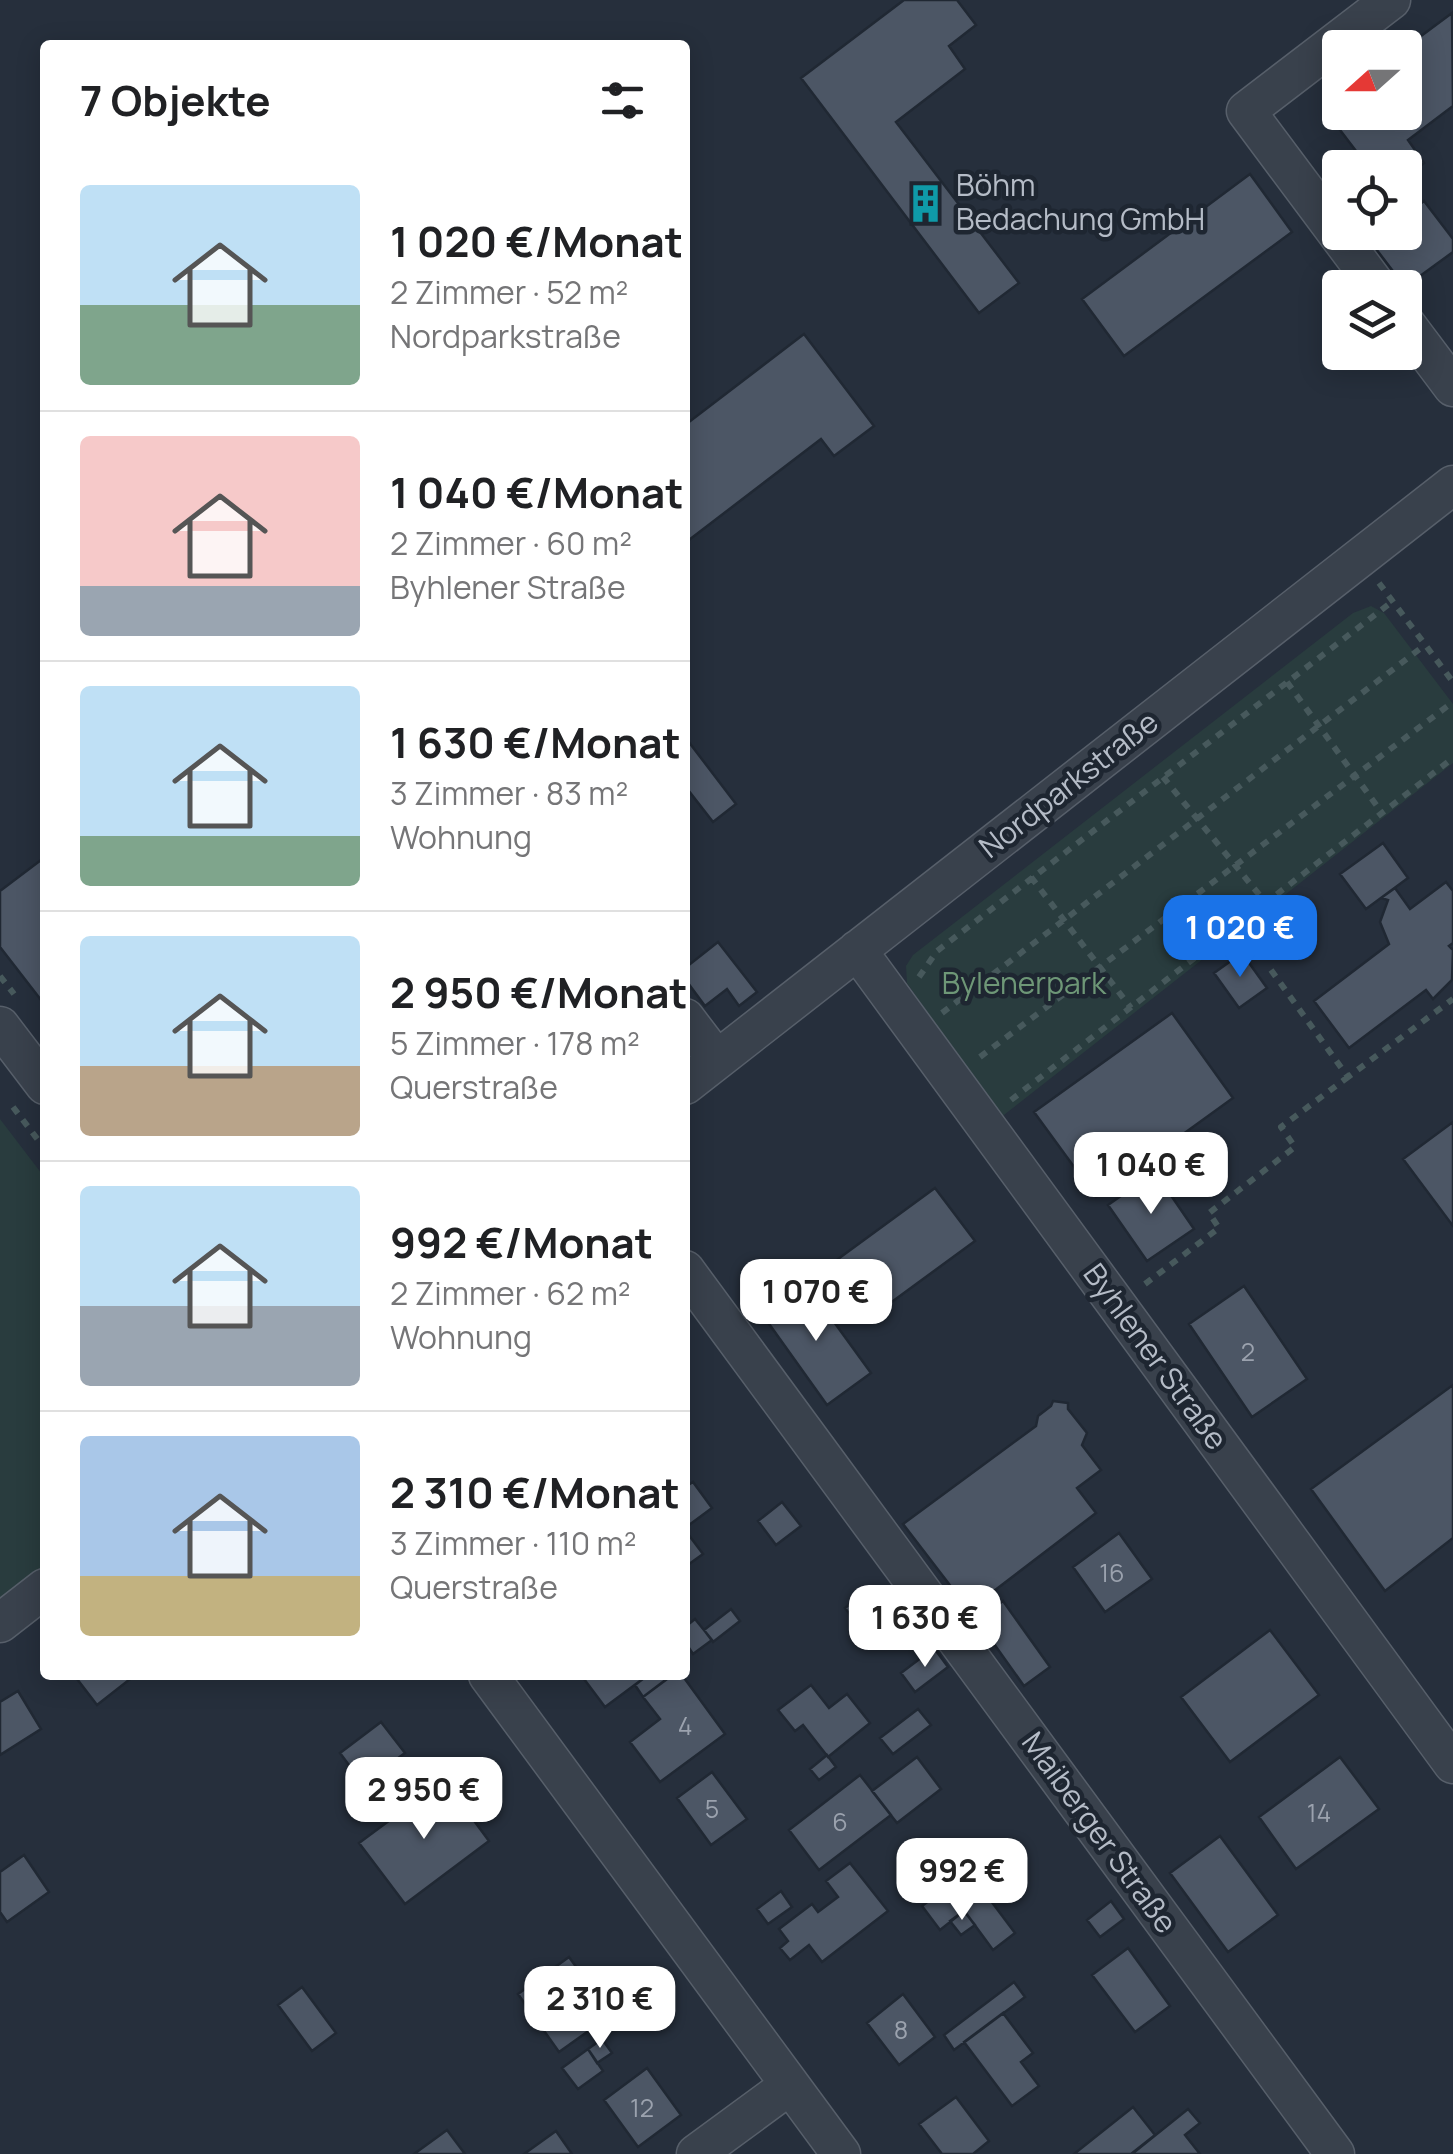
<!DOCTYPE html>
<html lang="de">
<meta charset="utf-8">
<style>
:root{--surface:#fff;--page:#f2f2f2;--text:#202124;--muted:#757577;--line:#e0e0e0;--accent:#1a73e8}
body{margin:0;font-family:Manrope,sans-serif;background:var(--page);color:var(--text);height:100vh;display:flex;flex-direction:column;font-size:38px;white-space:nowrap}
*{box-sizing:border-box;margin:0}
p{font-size:32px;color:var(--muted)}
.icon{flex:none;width:55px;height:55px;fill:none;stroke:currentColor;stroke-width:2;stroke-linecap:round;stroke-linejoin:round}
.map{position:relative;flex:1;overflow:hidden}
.panel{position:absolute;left:40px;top:40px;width:650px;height:1640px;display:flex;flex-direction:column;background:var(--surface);border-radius:10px;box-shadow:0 5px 25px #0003}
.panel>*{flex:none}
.needle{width:65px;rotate:249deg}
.buttons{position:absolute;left:1322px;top:30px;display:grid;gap:20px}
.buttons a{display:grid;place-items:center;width:100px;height:100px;border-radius:10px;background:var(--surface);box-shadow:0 5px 25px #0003;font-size:50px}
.price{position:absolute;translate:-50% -85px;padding:0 22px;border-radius:20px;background:#fff;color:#222;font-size:32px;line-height:65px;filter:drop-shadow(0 2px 5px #0008)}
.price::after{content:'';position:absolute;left:50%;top:60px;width:30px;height:22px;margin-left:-15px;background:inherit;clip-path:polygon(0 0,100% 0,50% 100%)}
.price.active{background:var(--accent);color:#fff}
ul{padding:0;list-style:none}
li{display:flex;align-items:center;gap:30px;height:250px;padding:0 40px}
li+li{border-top:2px solid var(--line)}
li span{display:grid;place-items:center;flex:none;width:280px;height:200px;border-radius:10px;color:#555}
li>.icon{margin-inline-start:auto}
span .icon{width:120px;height:120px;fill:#fffc;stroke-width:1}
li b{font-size:42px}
h2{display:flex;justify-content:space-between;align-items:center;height:120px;padding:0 40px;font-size:42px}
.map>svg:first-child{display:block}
.green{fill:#293c3e}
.building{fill:#4c5665;stroke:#202833;stroke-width:2.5}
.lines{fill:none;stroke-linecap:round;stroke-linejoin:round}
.minor-casing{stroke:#575f6a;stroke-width:41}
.path{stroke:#47595c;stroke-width:6;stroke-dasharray:8 8;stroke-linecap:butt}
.minor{stroke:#39414c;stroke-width:38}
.labels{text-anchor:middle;stroke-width:9;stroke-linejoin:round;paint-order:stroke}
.number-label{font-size:25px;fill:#9ba2ae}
.poi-label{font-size:30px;fill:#b5bcc7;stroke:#1e2631;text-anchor:start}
.street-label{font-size:30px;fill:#b5bcc7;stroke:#1e2631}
.park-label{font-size:30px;fill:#6e9777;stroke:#1e2631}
</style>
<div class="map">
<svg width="1453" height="2154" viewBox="0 0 1453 2154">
<rect width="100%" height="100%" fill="#262f3c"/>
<!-- green -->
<path class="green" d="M1371,606L1384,613L1453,704V763L1000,1118L907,983L906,966L913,955L1353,613Z
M0,1119L45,1178V1568L0,1602Z"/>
<!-- building -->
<path class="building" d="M904,0H957L976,25L949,46L965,69L896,122L1019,283L979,313L801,78Z
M1452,13L1453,106L1408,140L1424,163L1405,177V168H1369L1324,109L1340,97V112H1405V48Z
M1250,174L1292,232L1124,356L1082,299Z
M1424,201L1453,239V252L1405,287L1370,241L1382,232H1405V215Z
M804,334L874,426L834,456L821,439L685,543V425Z
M685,737L736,804L713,822L685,786Z
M1383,843L1408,878L1366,909L1340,874Z
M45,857V997L41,1000L0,947V891Z
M1446,882L1453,891V943L1449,946L1453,950L1452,980L1433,999L1426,990L1349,1048L1314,1001L1389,944L1380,922L1388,900L1381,898L1395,888L1410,909Z
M718,942L757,992L739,1006L727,989L705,1006L685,979V968Z
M1242,953L1267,988L1239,1008L1214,973Z
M1172,1013L1233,1098L1096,1197L1034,1112Z
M1453,1122V1226L1403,1159Z
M1155,1172L1194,1229L1147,1261L1108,1205Z
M935,1188L975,1241L878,1312L838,1259Z
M805,1282L871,1373L827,1405L762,1314Z
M1244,1286L1307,1379L1252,1417L1189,1324Z
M1453,1385V1538L1385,1591L1311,1489Z
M1053,1401L1068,1403V1409L1087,1433L1082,1445L1101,1470L1077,1488L1096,1513L969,1610L903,1524L1036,1426L1038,1416L1051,1406Z
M693,1482L712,1508L685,1528V1487Z
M782,1502L801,1526L776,1545L758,1521Z
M685,1530L703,1554L685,1567Z
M1119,1533L1152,1579L1105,1612L1073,1567Z
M872,1587L895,1617L868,1638L845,1608Z
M1003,1601L1050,1667L1024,1686L977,1620Z
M731,1609L740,1621L713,1642L704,1630Z
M695,1619L712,1640L693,1654L685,1642V1627Z
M1270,1630L1319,1695L1230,1762L1181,1697Z
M934,1648L948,1667L915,1692L901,1673Z
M74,1675H133L134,1676L97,1705Z
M581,1675H648L605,1707Z
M648,1675H663L667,1679L643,1697L635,1685Z
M672,1675H682L725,1734L660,1782L630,1742L660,1719L643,1697Z
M811,1685L829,1708L847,1694L870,1723L828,1757L803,1725L795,1731L778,1710Z
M18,1691L41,1729L0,1755V1702Z
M918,1709L931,1725L893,1754L880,1738Z
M381,1722L405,1753L363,1784L340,1753Z
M827,1755L836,1767L819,1780L810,1769Z
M917,1757L941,1789L897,1823L872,1791Z
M1340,1757L1379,1809L1296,1869L1259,1817Z
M712,1772L747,1819L711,1845L677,1798Z
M860,1775L891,1815L819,1870L789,1830Z
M444,1780L489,1841L405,1904L359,1843Z
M1220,1836L1278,1915L1228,1952L1170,1873Z
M24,1855L49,1892L7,1922L0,1912V1872Z
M850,1863L888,1911L822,1962L809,1945L790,1960L780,1948L788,1941L779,1929L812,1904L818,1912L838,1897L826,1881Z
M947,1887L964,1911L940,1930L922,1906Z
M781,1891L792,1907L768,1924L757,1909Z
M985,1893L1015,1933L993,1950L963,1909Z
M1111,1901L1124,1919L1100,1937L1087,1920Z
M964,1911L975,1925L961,1935L950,1921Z
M1128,1948L1170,2006L1135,2032L1092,1975Z
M569,1957L611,2015L559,2052L518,1994Z
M1014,1982L1025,1997L954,2050L944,2035Z
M302,1987L336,2033L312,2051L278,2005Z
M903,1994L935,2037L899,2065L867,2023Z
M1003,2013L1033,2053L1021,2062L1039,2086L1012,2106L964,2042Z
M602,2039L612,2053L597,2063L588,2049Z
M588,2049L603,2071L578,2089L562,2068Z
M647,2068L681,2115L638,2147L604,2100Z
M956,2097L989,2141L973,2154H942L919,2124Z
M1133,2107L1155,2135L1131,2154H1074Z
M1188,2109L1200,2123L1185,2135L1200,2154H1132Z
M447,2130L465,2154H414Z
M556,2131L572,2154H524Z"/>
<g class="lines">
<defs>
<path id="minor" d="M1378,288L1246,111L1391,0
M1405,323L1453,387
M857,950L1453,1764
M685,1018L717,1060
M0,1026L45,1085
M685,1085L1453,485
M685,1270L1335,2154
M0,1623L45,1588
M488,1675L841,2154
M696,2154L790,2085"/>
</defs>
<!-- minor casing -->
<use href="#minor" class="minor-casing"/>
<!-- path -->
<path class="path" d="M1379,583L1453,682
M1287,682L1382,813
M1163,777L1266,903
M1031,877L1131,1008
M1271,970L1348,1077L1453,999
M0,976L14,994
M919,977L937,951L1393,601
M942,1013L1425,645
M980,1057L1453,702
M1011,1100L1453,758
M13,1107L45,1149
M1145,1284L1219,1228L1209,1213L1295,1147L1281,1127L1348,1077"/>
<!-- minor -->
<use href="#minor" class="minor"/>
</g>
<!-- icons -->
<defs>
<symbol id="building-bare" viewBox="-9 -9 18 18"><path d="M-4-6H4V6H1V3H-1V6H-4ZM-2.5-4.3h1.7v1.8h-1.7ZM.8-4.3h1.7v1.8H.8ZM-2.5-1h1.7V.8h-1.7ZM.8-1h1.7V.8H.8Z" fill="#0f9aa8" stroke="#1e2631" stroke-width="2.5" paint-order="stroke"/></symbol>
</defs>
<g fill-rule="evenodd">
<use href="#building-bare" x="898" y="176" width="55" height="55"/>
</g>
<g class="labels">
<!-- number labels -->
<g class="number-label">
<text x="1248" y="1361">2</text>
<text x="1112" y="1582">16</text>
<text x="685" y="1735">4</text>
<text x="712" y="1818">5</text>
<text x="1319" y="1822">14</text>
<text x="840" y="1831">6</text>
<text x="901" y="2039">8</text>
<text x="642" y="2117">12</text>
</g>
<!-- poi labels -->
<g class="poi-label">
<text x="956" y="196">Böhm<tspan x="956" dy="34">Bedachung GmbH</tspan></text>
</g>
<!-- street labels -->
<g class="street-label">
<text transform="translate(1069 785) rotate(-38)" y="10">Nordparkstraße</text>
<text transform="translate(1155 1357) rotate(54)" y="10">Byhlener Straße</text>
<text transform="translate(1099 1833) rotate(54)" y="10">Maiberger Straße</text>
</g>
<!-- park labels -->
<g class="park-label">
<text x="1024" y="994">Bylenerpark</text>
</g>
</g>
</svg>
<div class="buttons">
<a><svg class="needle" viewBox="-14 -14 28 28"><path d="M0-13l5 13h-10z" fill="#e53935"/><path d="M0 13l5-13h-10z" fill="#757577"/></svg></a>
<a><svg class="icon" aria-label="locate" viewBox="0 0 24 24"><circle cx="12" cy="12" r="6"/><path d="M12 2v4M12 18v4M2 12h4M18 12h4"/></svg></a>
<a><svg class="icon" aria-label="layers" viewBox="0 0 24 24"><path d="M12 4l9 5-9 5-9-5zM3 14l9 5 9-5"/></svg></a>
</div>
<b class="price active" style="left:1240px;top:980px">1 020 €</b>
<b class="price" style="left:1151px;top:1217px">1 040 €</b>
<b class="price" style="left:816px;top:1344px">1 070 €</b>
<b class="price" style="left:925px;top:1670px">1 630 €</b>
<b class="price" style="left:424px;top:1842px">2 950 €</b>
<b class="price" style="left:962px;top:1923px">992 €</b>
<b class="price" style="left:600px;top:2051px">2 310 €</b>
<section class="panel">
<h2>7 Objekte<svg class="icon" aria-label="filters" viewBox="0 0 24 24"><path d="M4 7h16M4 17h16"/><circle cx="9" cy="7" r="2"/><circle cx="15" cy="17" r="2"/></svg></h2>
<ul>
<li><span style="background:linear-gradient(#bfe0f5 60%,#7fa58c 0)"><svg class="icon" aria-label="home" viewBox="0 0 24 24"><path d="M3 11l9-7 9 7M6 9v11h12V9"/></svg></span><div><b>1 020 €/Monat</b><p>2 Zimmer · 52 m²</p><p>Nordparkstraße</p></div></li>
<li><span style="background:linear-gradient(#f6c9c9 75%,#9aa5b1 0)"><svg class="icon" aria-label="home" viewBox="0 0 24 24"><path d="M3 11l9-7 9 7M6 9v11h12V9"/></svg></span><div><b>1 040 €/Monat</b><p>2 Zimmer · 60 m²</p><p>Byhlener Straße</p></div></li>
<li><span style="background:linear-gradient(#bfe0f5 75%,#7fa58c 0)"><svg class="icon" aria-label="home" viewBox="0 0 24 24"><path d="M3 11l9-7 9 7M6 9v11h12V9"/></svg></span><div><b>1 630 €/Monat</b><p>3 Zimmer · 83 m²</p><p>Wohnung</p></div></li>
<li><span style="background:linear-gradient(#bfe0f5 65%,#b9a48a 0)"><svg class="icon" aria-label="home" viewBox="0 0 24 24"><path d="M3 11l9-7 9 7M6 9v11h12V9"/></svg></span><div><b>2 950 €/Monat</b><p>5 Zimmer · 178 m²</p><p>Querstraße</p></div></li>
<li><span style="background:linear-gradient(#bfe0f5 60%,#9aa5b1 0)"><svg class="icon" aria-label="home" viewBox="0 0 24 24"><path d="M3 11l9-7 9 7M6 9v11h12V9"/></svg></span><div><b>992 €/Monat</b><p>2 Zimmer · 62 m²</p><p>Wohnung</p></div></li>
<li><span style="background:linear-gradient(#a9c7e8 70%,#c2b280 0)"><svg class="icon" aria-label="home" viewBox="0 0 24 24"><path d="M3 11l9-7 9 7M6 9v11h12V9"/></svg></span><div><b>2 310 €/Monat</b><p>3 Zimmer · 110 m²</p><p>Querstraße</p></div></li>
</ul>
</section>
</div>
